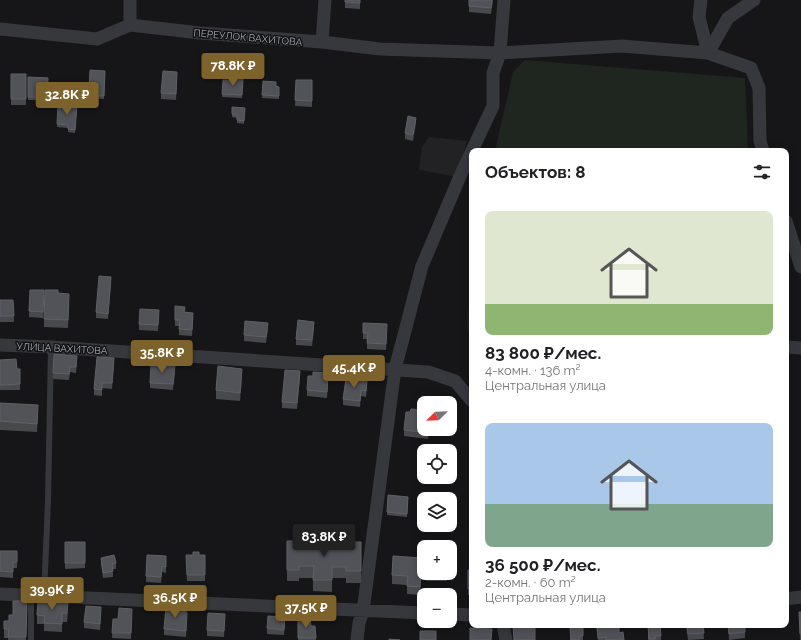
<!DOCTYPE html>
<html lang="ru">
<meta charset="utf-8">
<style>
:root{--surface:#fff;--page:#f2f2f2;--text:#202124;--muted:#757577;--accent:#7e622b}
body{margin:0;font-family:Raleway,sans-serif;background:var(--page);color:var(--text);height:100vh;display:flex;flex-direction:column;font-size:15px;white-space:nowrap}
*{box-sizing:border-box;margin:0}
p{font-size:13px;color:var(--muted)}
.icon{flex:none;width:22px;height:22px;fill:none;stroke:currentColor;stroke-width:2;stroke-linecap:round;stroke-linejoin:round}
.map{position:relative;flex:1;overflow:hidden}
.panel{position:absolute;left:469px;top:148px;width:320px;height:480px;display:flex;flex-direction:column;background:var(--surface);border-radius:8px;box-shadow:0 2px 10px #0003}
.panel>*{flex:none}
.needle{width:26px;rotate:247deg}
.tools{position:absolute;left:417px;top:396px;display:grid;gap:8px}
.tools a{display:grid;place-items:center;width:40px;height:40px;border-radius:8px;background:var(--surface);box-shadow:0 2px 10px #0003;font-size:20px}
.price{position:absolute;translate:-50% -34px;padding:0 9px;border-radius:4px;background:var(--accent);color:#fff;font-size:13px;line-height:26px;filter:drop-shadow(0 1px 2px #0008)}
.price::after{content:'';position:absolute;left:50%;top:24px;width:12px;height:9px;margin-left:-6px;background:inherit;clip-path:polygon(0 0,100% 0,50% 100%)}
.price.current{background:#222;color:#fff}
ul{padding:0;list-style:none}
li{display:grid;align-content:center;gap:8px;height:212px;padding:0 16px}
li span{display:grid;place-items:center;height:124px;border-radius:8px;color:#555}
li>.icon{margin-inline-start:auto}
span .icon{width:72px;height:72px;fill:#fffc;stroke-width:1}
li b{font-size:17px}
h2{display:flex;justify-content:space-between;align-items:center;height:48px;padding:0 16px;font-size:17px}
.map>svg:first-child{display:block}
.built{fill:#222225}
.green{fill:#1e261f}
.lines{fill:none;stroke-linecap:round;stroke-linejoin:round}
.service{stroke:#37383d;stroke-width:6}
.minor{stroke:#37383d;stroke-width:13}
.wall{fill:#47494d}
.shaded-wall{fill:#2f3033}
.building{fill:#525359;stroke:#5f6168}
.labels{text-anchor:middle;stroke-width:3;stroke-linejoin:round;paint-order:stroke}
.street-label{font-size:10px;fill:#a8adb8;stroke:#111113}
</style>
<div class="map">
<svg width="801" height="640" viewBox="0 0 801 640">
<rect width="100%" height="100%" fill="#161618"/>
<!-- built -->
<path class="built" d="M429,137L467,141L457,177L419,170L422,147Z"/>
<!-- green -->
<path class="green" d="M525,60L745,78L748,151H495L513,72Z
M472,256V353L467,325Z"/>
<g class="lines">
<!-- service -->
<path class="service" d="M44,596L48,501L51,347
M31,640V596"/>
<!-- minor -->
<path class="minor" d="M701,0L699,17L708,53L751,68L759,88L760,141L763,151
M130,25V0
M0,29L97,39L130,25L200,33L322,42L380,49L500,53L504,0
M322,42L325,0
M786,221L801,267
M0,345L51,347L428,372L455,381L472,401
M786,347L801,348
M0,594L424,613
M786,599L801,597
M450,614L472,615
M503,625L506,640
M357,640L359,623L363,611L395,369L422,266L461,174L493,106V73L500,53L622,46L708,53L728,18L754,0"/>
</g>
<!-- wall -->
<path class="wall" d="M345,0H360V9L345,8Z
M469,0H493L491,14L469,12Z
M90,70L105,71L104,99L89,98Z
M11,74H26V105H11Z
M28,77L48,78L47,100H28Z
M177,78L176,100L161,99V93Z
M296,80H312V107L295,106Z
M263,81L276,86L279,87V99L262,98Z
M243,82L242,98L222,97V94Z
M58,105L65,108H68L77,106L75,133L68,132V128L57,127Z
M232,107L245,108L244,124L237,123V118L232,117Z
M416,123L413,141L405,139V133Z
M111,283L108,319L96,318V312Z
M30,290L44,296L43,318L29,317Z
M58,293L69,302L68,328L44,327V319Z
M0,300H13L14,322H0Z
M185,312L193,319L192,336L179,335V326H175V320Z
M159,316L158,331L139,330V324Z
M314,328L312,346L296,345V339Z
M268,329L266,343L244,341V335Z
M387,330L386,350L367,349V339H363V333Z
M0,360L17,369L20,384V390H0Z
M77,362L76,373L70,372L69,380L53,379V373Z
M114,364L112,389L102,388V396L94,395V389Z
M175,371L173,390L150,388V383Z
M242,377L240,401L216,399V390Z
M300,377L297,409L282,408V402Z
M328,379L327,398L307,396V390Z
M367,387L366,397L361,396L360,407L343,405V399Z
M0,403L38,414L37,432L0,430Z
M423,417L424,429H429L428,439L404,436V430Z
M408,497L407,517L387,515V512Z
M287,541L296,543L352,544L361,542V583H346V578H332V592L313,591V578H299V581H287Z
M65,542H85V568L65,569Z
M0,551H17V568H13V578L0,577Z
M186,555H205V581H187Z
M101,558L116,563V569H113V577L103,578L101,563Z
M166,562V573L162,572L161,583L146,582V576Z
M422,567L420,595L407,594V585L392,584V575Z
M468,570H472V595H468Z
M426,573H447V581H426Z
M27,601L26,640H8V638H4V621H9L13,615Z
M181,611L187,618L186,637L164,635V629Z
M68,612L67,622H62V632L44,631V624H37V615Z
M799,612H801V640H800Z
M101,613L100,630L84,628V622Z
M132,615L131,639L112,638L113,619H118Z
M298,618L311,626H315L316,640H298Z
M225,620L224,637L207,636V630Z
M285,623L284,635L267,634V628Z
M596,625H619V633L624,640H598Z
M648,625H660L661,640H648Z
M686,625H703L704,639L688,640Z
M728,625H745V638L729,640Z
M583,627V640H570V628Z"/>
<!-- shaded-wall -->
<path class="shaded-wall" d="M416,118V123L413,141V135Z
M111,277V283L108,319V314Z
M314,322V328L312,346V340Z
M242,369V377L240,401V393Z
M300,371V377L297,409V403Z
M422,558V567L420,595V587Z
M101,607V613L100,630V624Z"/>
<!-- building -->
<path class="building" d="M345,0H360V3L345,2Z
M469,0H492L491,8L469,6Z
M90,70L105,71L104,96L89,95Z
M163,71L177,72L176,94L161,93Z
M11,74H26V99H11Z
M28,77L48,78L47,97H28Z
M230,78L243,79L242,95L222,94L223,80H230Z
M296,80H312V101L295,100Z
M263,81L276,82V86L279,87V96L262,95Z
M71,104H75L77,106L75,130L68,129V125L57,124L58,105L65,106V108H68V106Z
M232,107L245,108L244,121L237,120V115L232,114Z
M408,116L416,118L413,135L405,133Z
M99,276L111,277L108,314L96,312Z
M30,290H44L43,312L29,311Z
M45,290H58V293L69,294L68,320L44,319Z
M0,300H13L14,316H0Z
M175,306L185,307L184,312L193,313L192,330L179,329L180,320H175Z
M140,309L159,310L158,325L139,324Z
M298,320L314,322L312,340L296,339Z
M245,321L268,323L266,337L244,335Z
M363,323L387,324L386,344L367,343L368,333H363Z
M54,354L77,356L76,367H70L69,374L53,373Z
M97,357L114,358L112,383H102V390L94,389Z
M16,359L17,369H20V384L0,385V360Z
M151,363L175,365L173,384L150,383Z
M218,366L242,369L240,393L216,390Z
M285,370L300,371L297,403L282,402Z
M313,372L328,373L327,392L307,390L308,376H313Z
M346,379L367,381L366,391L361,390L360,401L343,399Z
M0,403L38,405L37,424L0,421Z
M411,409L423,410L422,417H424V429H429L428,433L404,430L406,412H410Z
M388,495L408,497L407,514L387,512Z
M287,541H296V543L352,544V542H361V571H346V567H332V580H313L314,566H299V570H287Z
M65,542H85V563H65Z
M0,551H17V562H13V572L0,571Z
M193,552H199V555H205V575H187L186,555H193Z
M114,555L116,563L112,564L113,571L103,573L101,558Z
M147,555L166,556V567L162,566L161,577L146,576Z
M393,556L422,558L420,587L407,586L408,576L392,575Z
M468,570H472V589H468Z
M426,573H447V575H426Z
M13,601H27L26,637H8L9,629H4V621H9V615H13Z
M38,601L68,603L67,613H62V624L44,623L45,616L37,615Z
M86,606L101,607L100,624L84,622Z
M166,607L181,608V611L187,612L186,631L164,629Z
M119,608L132,609L131,633H112L113,619H118Z
M799,612H801V634H800Z
M208,613L225,614L224,631L207,630Z
M268,616L285,617L284,630L267,628Z
M298,618H310L311,626H315L316,638H298Z
M528,625H535V640H514L513,626Z
M597,625H619V633L623,632L624,640H606V637L598,638Z
M648,625H660L661,636H655V639H649Z
M687,625H703L704,633L688,634Z
M728,625H745V632L729,634Z
M583,627V636H579V640H571L570,628Z
M470,628L492,629L491,640H470Z
M420,631H436V640H420Z
M389,639L400,640H389Z"/>
<g class="labels">
<!-- street labels -->
<g class="street-label">
<text transform="translate(248 37) rotate(5)" y="4">ПЕРЕУЛОК ВАХИТОВА</text>
<text transform="translate(62 348) rotate(3)" y="4">УЛИЦА ВАХИТОВА</text>
</g>
</g>
</svg>
<div class="tools">
<a><svg class="needle" viewBox="-14 -14 28 28"><path d="M0-13l5 13h-10z" fill="#e53935"/><path d="M0 13l5-13h-10z" fill="#757577"/></svg></a>
<a><svg class="icon" aria-label="locate" viewBox="0 0 24 24"><circle cx="12" cy="12" r="6"/><path d="M12 2v4M12 18v4M2 12h4M18 12h4"/></svg></a>
<a><svg class="icon" aria-label="layers" viewBox="0 0 24 24"><path d="M12 4l9 5-9 5-9-5zM3 14l9 5 9-5"/></svg></a>
<a>+</a>
<a>−</a>
</div>
<b class="price" style="left:233px;top:87px">78.8K ₽</b>
<b class="price" style="left:67px;top:116px">32.8K ₽</b>
<b class="price" style="left:162px;top:374px">35.8K ₽</b>
<b class="price" style="left:354px;top:389px">45.4K ₽</b>
<b class="price current" style="left:324px;top:558px">83.8K ₽</b>
<b class="price" style="left:52px;top:611px">39.9K ₽</b>
<b class="price" style="left:175px;top:619px">36.5K ₽</b>
<b class="price" style="left:306px;top:629px">37.5K ₽</b>
<section class="panel">
<h2>Объектов: 8<svg class="icon" aria-label="filters" viewBox="0 0 24 24"><path d="M4 7h16M4 17h16"/><circle cx="9" cy="7" r="2"/><circle cx="15" cy="17" r="2"/></svg></h2>
<ul>
<li><span style="background:linear-gradient(#dfe7d0 75%,#8fb573 0)"><svg class="icon" aria-label="home" viewBox="0 0 24 24"><path d="M3 11l9-7 9 7M6 9v11h12V9"/></svg></span><div><b>83 800 ₽/мес.</b><p>4-комн. · 136 m²</p><p>Центральная улица</p></div></li>
<li><span style="background:linear-gradient(#a9c7e8 65%,#7fa58c 0)"><svg class="icon" aria-label="home" viewBox="0 0 24 24"><path d="M3 11l9-7 9 7M6 9v11h12V9"/></svg></span><div><b>36 500 ₽/мес.</b><p>2-комн. · 60 m²</p><p>Центральная улица</p></div></li>
</ul>
</section>
</div>
